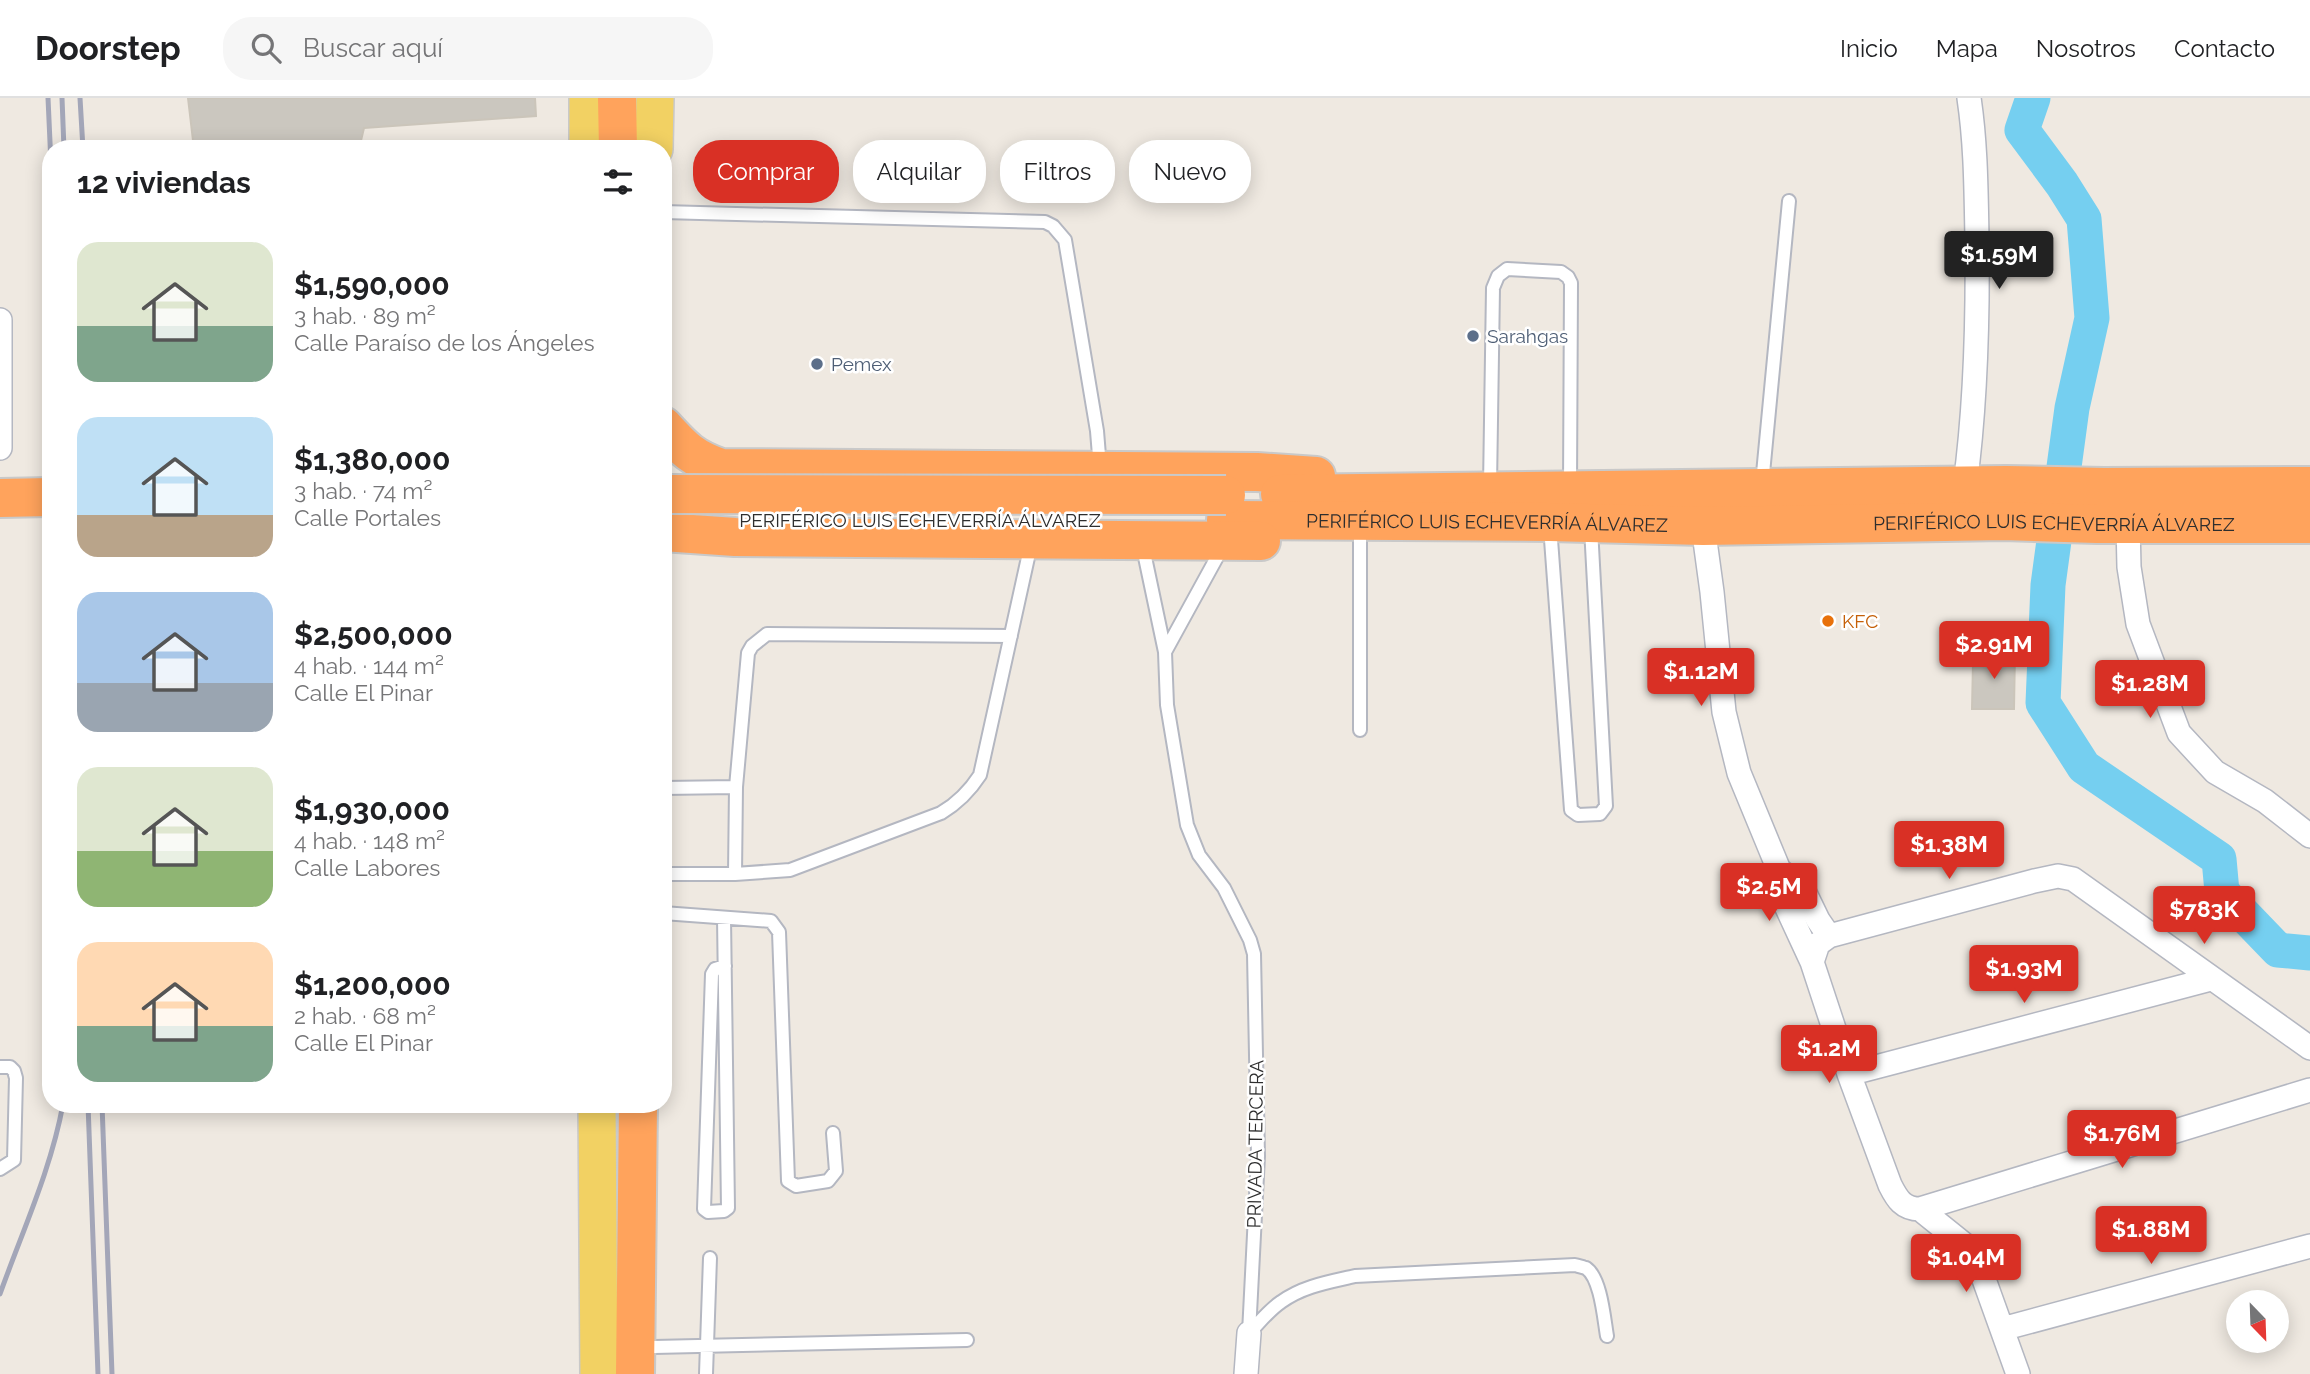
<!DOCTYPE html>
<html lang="es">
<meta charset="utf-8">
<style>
:root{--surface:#fff;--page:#f6f6f6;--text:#202124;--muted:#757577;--line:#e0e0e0;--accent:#d93025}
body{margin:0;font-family:Raleway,sans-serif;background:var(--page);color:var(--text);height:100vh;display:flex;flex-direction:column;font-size:26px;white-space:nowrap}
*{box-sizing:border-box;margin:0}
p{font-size:23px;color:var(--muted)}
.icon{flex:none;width:38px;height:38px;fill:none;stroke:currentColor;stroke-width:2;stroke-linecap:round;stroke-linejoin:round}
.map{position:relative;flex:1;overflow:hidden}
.side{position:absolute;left:42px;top:42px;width:630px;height:973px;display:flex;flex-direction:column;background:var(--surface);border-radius:28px;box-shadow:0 4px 18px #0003}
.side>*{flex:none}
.hud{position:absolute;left:693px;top:42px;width:665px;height:63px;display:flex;gap:14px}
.needle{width:46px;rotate:157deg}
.controls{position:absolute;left:2226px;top:1192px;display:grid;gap:14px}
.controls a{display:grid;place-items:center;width:63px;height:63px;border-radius:50%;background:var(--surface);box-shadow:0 4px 18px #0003;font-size:35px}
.price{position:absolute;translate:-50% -60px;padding:0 16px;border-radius:7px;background:var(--accent);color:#fff;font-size:23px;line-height:46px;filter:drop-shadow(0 2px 4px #0008)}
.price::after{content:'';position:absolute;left:50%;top:42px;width:21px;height:16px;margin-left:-10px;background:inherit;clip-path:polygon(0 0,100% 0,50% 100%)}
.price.selected{background:#222;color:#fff}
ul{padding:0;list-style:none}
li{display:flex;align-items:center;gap:21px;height:175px;padding:0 35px}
li span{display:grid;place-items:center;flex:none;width:196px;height:140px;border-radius:21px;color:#555}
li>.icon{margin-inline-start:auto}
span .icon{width:84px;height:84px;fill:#fffc;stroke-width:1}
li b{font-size:30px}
h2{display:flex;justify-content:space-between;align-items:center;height:84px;padding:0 35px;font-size:30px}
.tag{padding:0 24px;border-radius:28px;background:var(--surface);box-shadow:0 4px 18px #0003;font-size:24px;line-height:63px}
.tag.selected{background:var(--accent);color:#fff}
header{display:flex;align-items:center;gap:42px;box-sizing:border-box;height:98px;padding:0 35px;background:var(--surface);border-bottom:2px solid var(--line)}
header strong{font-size:33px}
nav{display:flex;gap:38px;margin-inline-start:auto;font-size:24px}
.search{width:490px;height:63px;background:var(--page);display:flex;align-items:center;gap:18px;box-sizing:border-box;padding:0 24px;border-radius:28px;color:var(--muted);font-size:26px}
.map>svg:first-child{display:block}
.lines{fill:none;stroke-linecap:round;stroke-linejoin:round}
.river{stroke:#75cff0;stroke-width:35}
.building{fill:#cbc7bf;stroke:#cbc5ba;stroke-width:2}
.lane-casing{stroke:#b4b7c1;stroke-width:16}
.street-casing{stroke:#b4b7c1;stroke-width:26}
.primary-casing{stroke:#c9c9c9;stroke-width:40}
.highway-casing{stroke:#c9c9c9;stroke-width:42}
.lane{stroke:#fff;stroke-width:12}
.street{stroke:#fff;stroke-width:23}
.primary{stroke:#f2d163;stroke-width:37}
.highway{stroke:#ffa35c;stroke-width:38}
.rail{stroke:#a3a6b8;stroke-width:5}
.highway-bridge-casing{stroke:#c9c9c9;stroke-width:42;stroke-linecap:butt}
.highway-bridge{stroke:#ffa35c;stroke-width:38}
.service-dot{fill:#5c6f8a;stroke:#fff;stroke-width:2.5}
.food-dot{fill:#e8710a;stroke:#fff;stroke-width:2.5}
.labels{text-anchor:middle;stroke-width:5;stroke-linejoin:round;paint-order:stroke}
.service-label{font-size:19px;fill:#4e5e75;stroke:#fff;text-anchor:start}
.street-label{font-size:19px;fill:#2e2e2e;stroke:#fff}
.food-label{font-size:19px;fill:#c56008;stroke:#fff;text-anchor:start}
</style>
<header>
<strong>Doorstep</strong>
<div class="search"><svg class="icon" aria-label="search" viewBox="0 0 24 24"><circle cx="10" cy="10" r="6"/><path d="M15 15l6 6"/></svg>Buscar aquí</div>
<nav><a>Inicio</a><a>Mapa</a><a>Nosotros</a><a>Contacto</a></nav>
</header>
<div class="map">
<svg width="2310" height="1276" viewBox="0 0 2310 1276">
<rect width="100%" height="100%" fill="#efe9e1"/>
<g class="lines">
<!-- river -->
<path class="river" d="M2033,0L2022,32L2062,86L2084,121L2092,220L2072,310L2048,487L2043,605L2084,669L2219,761L2222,794L2278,852L2310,855"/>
</g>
<!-- building -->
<path class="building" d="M188,0H535L536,18L364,30L359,51H194Z
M1984,553L2015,554L2014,611H1972L1973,564Z"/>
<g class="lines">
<defs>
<path id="lane" d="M663,114L1045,124L1053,128L1065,142L1097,333L1100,370
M1762,386L1789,103
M1490,388L1493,190L1498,178L1507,171L1561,174L1568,179L1571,185L1570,389
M1550,428L1571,712L1578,717L1600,716L1606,708L1591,430
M1142,445L1165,554L1167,607L1187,727L1199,757L1224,790L1250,842L1254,856L1258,1058L1249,1235
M1165,554L1222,450
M1360,632V442
M663,690L736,689
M663,776H735L790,772L941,715C958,705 969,694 980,677L1031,446
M735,776L736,689L748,555L752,548L767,536L1011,538
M663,815L771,823L779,834L788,1083L796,1088L828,1083L836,1073L833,1035
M724,820L728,1110L724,1113L708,1114L704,1111L712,876L715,871L725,868
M0,969H10L14,973L16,980L14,1062L0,1071
M1249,1235C1259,1225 1269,1212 1281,1204C1303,1188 1329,1184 1355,1178L1575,1167C1576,1167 1585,1170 1586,1170C1601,1180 1604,1221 1607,1238
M654,1249L967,1242
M706,1276L710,1160"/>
<path id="street" d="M0,222V350
M1965,387C1976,305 1978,222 1977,140C1976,93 1976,47 1969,0
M2128,426L2129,469L2138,526L2179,635L2215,674L2265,703L2310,738
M1703,428L1712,494L1724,614L1739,675L1779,772L1781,797L1812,864
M1779,772L1802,789L1818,822L1829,838
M1849,976L2211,881
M1920,1111L2310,992
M2002,1231L2310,1148
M1246,1276L1249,1235
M2018,1276L1977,1162L1966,1148L1920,1111C1903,1111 1897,1101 1890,1087L1849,976L1812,864L1818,846L1829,838L2034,783L2058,778L2073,781L2310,950"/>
<path id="primary" d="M588,51V0
M654,51L655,0
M597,1006L599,1276"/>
<g id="highway">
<path d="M617,0L618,51"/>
<path d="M663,328C684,351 692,360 721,370L1257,374L1316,378"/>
<path d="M1280,396L2006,387L2104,389L2310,388"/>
<path d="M0,400L51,399"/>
<path id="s1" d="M1226,422L1550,424L1703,428L2004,423L2097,426H2310"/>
<path d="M663,434L735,439L1261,443"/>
<path d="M635,1276L638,1006"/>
</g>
</defs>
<!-- lane casing -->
<use href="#lane" class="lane-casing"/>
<!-- street casing -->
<use href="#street" class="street-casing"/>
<!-- primary casing -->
<use href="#primary" class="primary-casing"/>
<!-- highway casing -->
<use href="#highway" class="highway-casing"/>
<!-- lane -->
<use href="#lane" class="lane"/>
<!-- street -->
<use href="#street" class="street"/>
<!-- primary -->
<use href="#primary" class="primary"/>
<!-- highway -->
<use href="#highway" class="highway"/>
<!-- rail -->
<path class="rail" d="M48,0L51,66
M62,0L64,51
M80,0L83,51
M88,1006L98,1276
M102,1006L112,1276
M0,1196C22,1134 51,1072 63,1006"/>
<defs>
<path id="highway-bridge" d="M663,396L1226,397"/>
</defs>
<!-- highway-bridge casing -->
<use href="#highway-bridge" class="highway-bridge-casing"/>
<!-- highway-bridge -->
<use href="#highway-bridge" class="highway-bridge"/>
</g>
<!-- markers -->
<g class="service-dot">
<circle cx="1473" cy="238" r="7"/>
<circle cx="817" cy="266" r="7"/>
</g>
<circle class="food-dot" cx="1828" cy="523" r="7"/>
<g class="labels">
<!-- service labels -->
<g class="service-label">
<text x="1487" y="245">Sarahgas</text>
<text x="831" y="273">Pemex</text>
</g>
<!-- street labels -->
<g class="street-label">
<text x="920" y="429">PERIFÉRICO LUIS ECHEVERRÍA ÁLVAREZ</text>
<text dy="7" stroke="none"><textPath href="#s1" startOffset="261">PERIFÉRICO LUIS ECHEVERRÍA ÁLVAREZ</textPath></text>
<text dy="7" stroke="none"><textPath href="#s1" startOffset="828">PERIFÉRICO LUIS ECHEVERRÍA ÁLVAREZ</textPath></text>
<text transform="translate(1255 1046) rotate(-89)" y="7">PRIVADA TERCERA</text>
</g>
<!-- food labels -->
<g class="food-label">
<text x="1842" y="530">KFC</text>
</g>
</g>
</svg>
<div class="controls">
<a><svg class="needle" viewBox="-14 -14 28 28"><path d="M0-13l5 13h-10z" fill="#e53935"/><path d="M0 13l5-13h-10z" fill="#757577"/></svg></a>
</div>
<b class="price selected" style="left:1999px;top:193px">$1.59M</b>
<b class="price" style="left:1994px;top:583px">$2.91M</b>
<b class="price" style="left:1701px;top:610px">$1.12M</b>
<b class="price" style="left:2150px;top:622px">$1.28M</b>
<b class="price" style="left:1949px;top:783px">$1.38M</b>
<b class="price" style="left:1769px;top:825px">$2.5M</b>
<b class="price" style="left:2204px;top:848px">$783K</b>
<b class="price" style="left:2024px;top:907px">$1.93M</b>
<b class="price" style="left:1829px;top:987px">$1.2M</b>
<b class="price" style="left:2122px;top:1072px">$1.76M</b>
<b class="price" style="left:2151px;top:1168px">$1.88M</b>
<b class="price" style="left:1966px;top:1196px">$1.04M</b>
<div class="hud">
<a class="tag selected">Comprar</a>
<a class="tag">Alquilar</a>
<a class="tag">Filtros</a>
<a class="tag">Nuevo</a>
</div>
<section class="side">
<h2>12 viviendas<svg class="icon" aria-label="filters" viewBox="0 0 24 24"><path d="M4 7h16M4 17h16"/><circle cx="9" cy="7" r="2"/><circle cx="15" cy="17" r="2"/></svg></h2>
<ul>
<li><span style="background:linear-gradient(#dfe7d0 60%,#7fa58c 0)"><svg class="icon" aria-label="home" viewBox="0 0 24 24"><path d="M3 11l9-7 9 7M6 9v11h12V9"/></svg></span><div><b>$1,590,000</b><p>3 hab. · 89 m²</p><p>Calle Paraíso de los Ángeles</p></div></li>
<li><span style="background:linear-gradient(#bfe0f5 70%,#b9a48a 0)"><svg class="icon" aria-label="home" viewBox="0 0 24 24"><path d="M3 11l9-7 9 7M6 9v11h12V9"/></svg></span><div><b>$1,380,000</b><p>3 hab. · 74 m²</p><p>Calle Portales</p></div></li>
<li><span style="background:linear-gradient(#a9c7e8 65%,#9aa5b1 0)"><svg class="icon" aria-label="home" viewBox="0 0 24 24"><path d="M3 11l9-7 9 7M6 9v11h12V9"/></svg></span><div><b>$2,500,000</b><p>4 hab. · 144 m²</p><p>Calle El Pinar</p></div></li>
<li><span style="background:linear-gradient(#dfe7d0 60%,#8fb573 0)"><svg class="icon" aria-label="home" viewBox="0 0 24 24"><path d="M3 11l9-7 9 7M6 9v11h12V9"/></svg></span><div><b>$1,930,000</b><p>4 hab. · 148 m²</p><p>Calle Labores</p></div></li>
<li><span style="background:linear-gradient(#ffd9b3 60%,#7fa58c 0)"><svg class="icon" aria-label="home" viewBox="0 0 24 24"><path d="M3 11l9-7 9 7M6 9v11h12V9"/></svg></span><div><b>$1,200,000</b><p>2 hab. · 68 m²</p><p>Calle El Pinar</p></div></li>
</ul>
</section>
</div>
